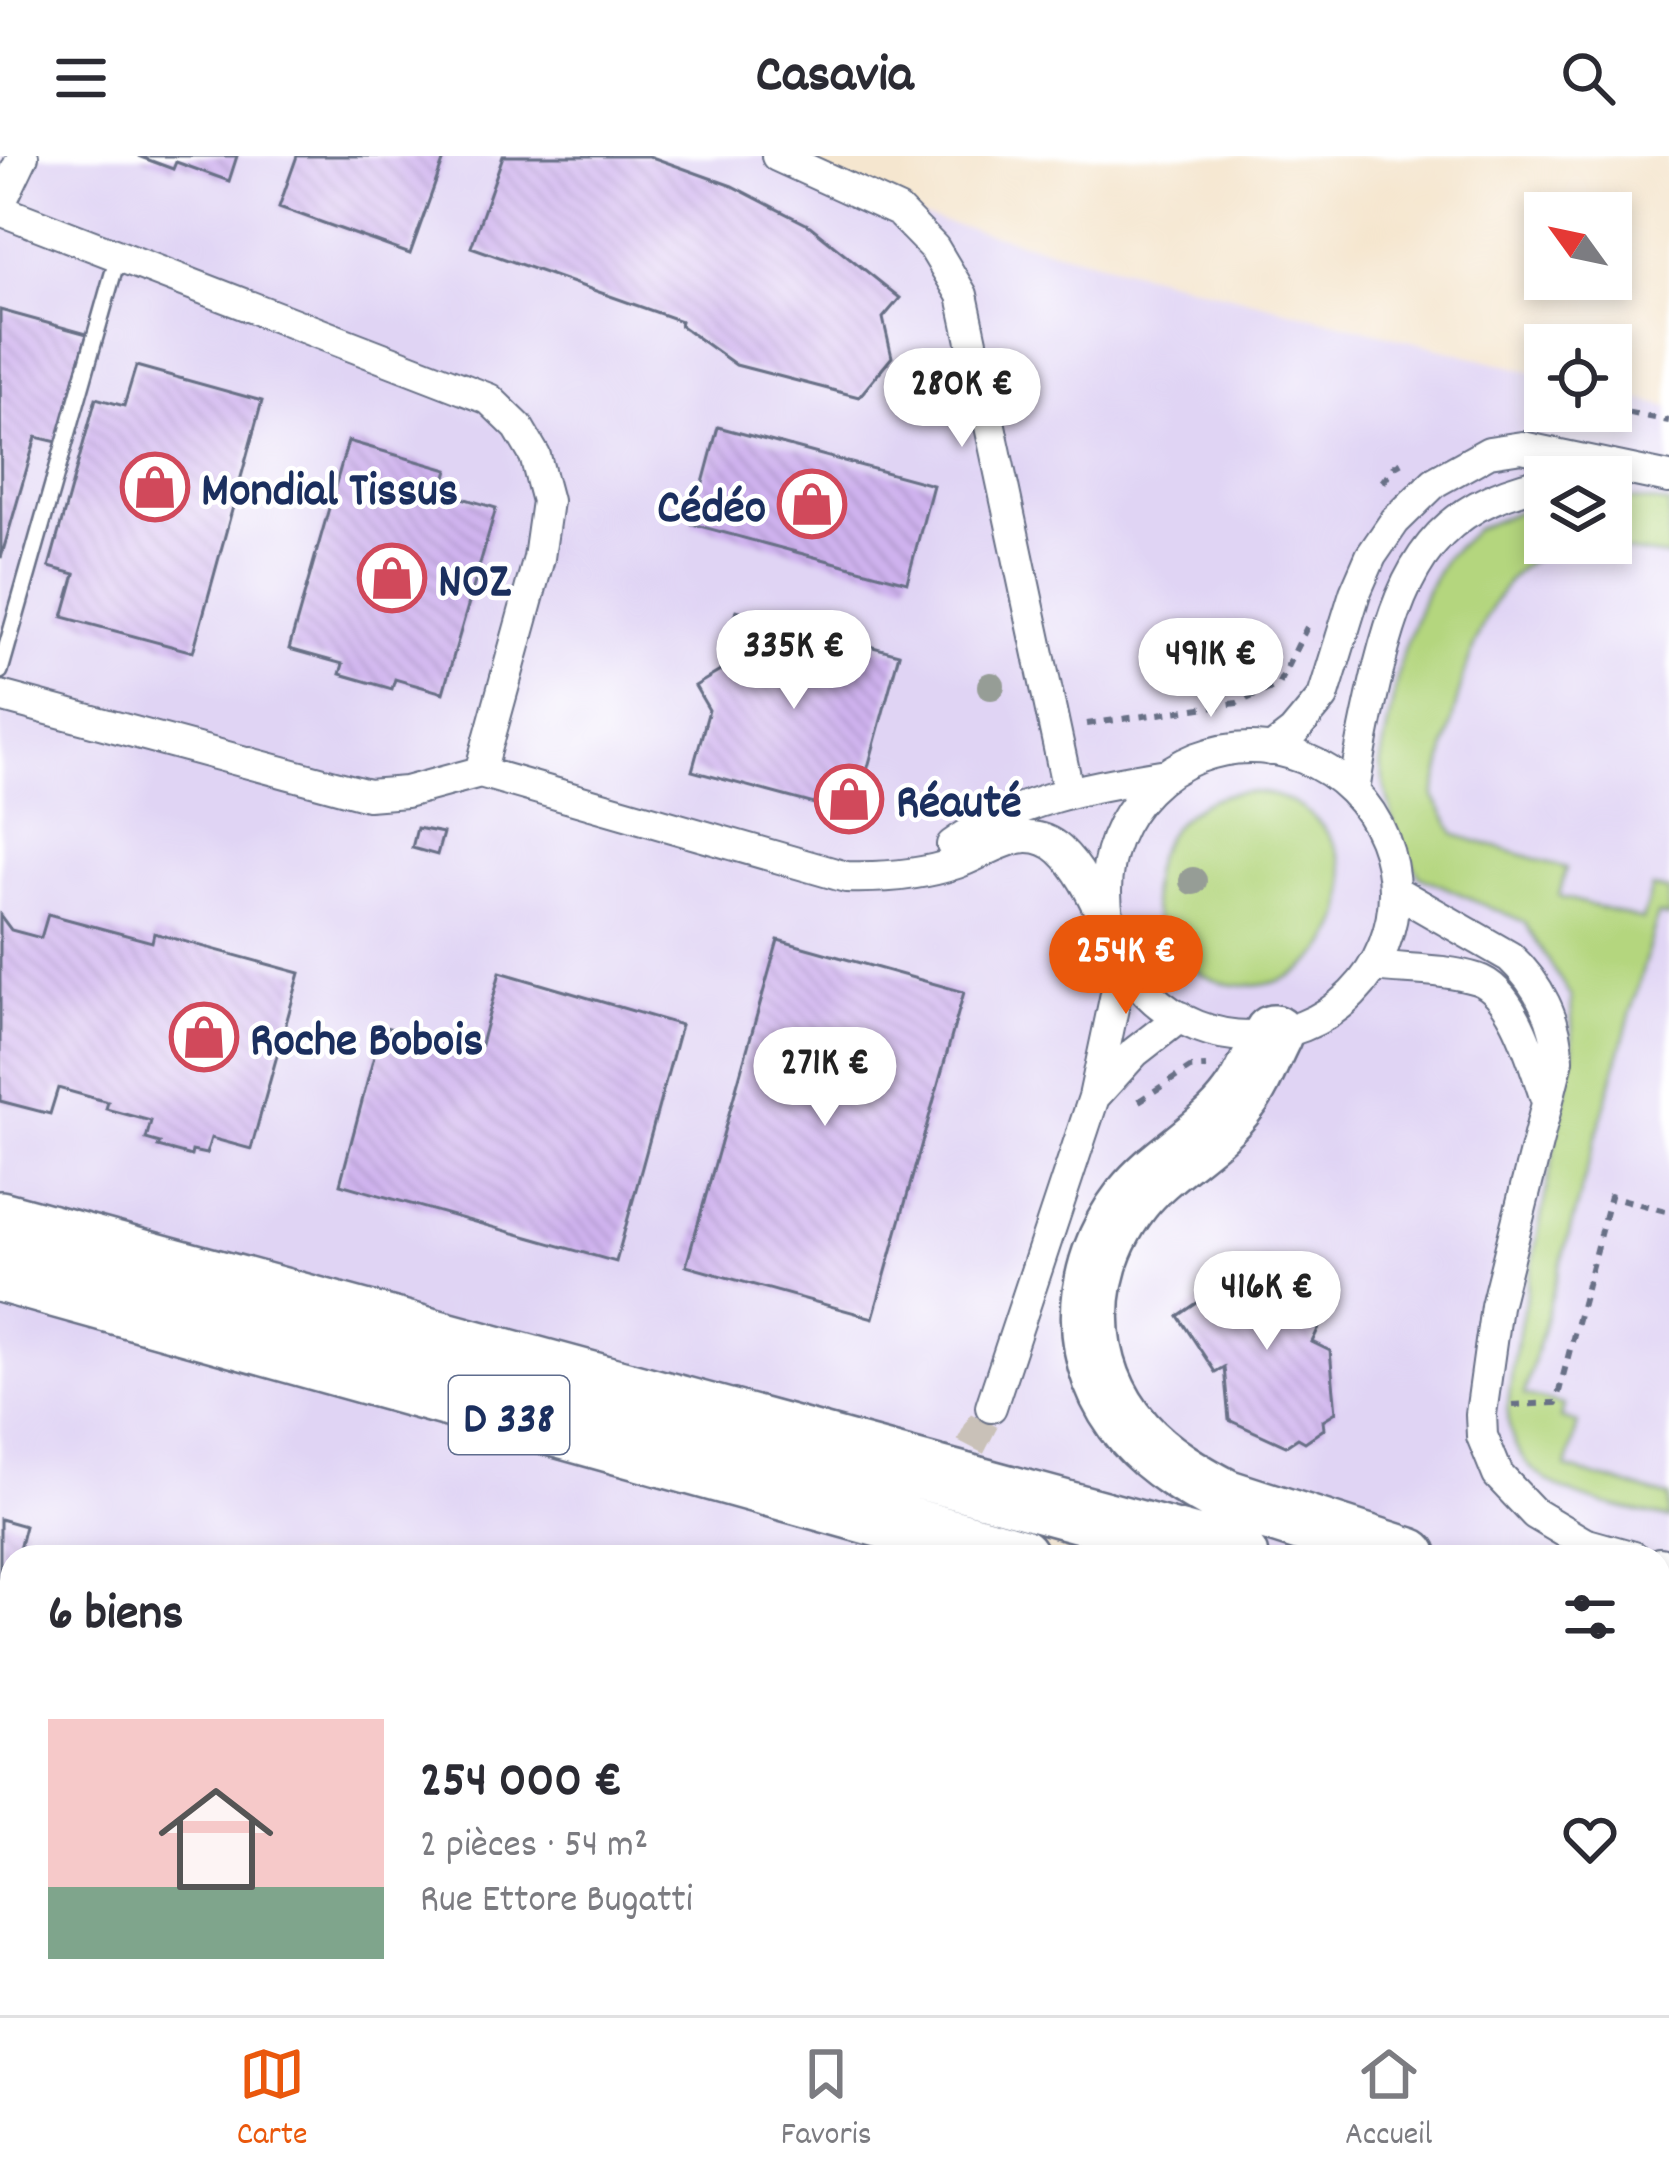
<!DOCTYPE html>
<html lang="fr">
<meta charset="utf-8">
<style>
:root{--surface:#fff;--page:#f2f2f3;--text:#2b2b33;--muted:#7c7c81;--line:#e1e1e2;--accent:#ea580c}
body{margin:0;font-family:Dekko,sans-serif;background:var(--page);color:var(--text);height:100vh;display:flex;flex-direction:column;font-size:45px;white-space:nowrap}
*{box-sizing:border-box;margin:0}
p{font-size:39px;color:var(--muted)}
.icon{flex:none;width:66px;height:66px;fill:none;stroke:currentColor;stroke-width:2;stroke-linecap:round;stroke-linejoin:round}
.map{position:relative;flex:1;overflow:hidden}
.side{position:absolute;left:0px;top:1389px;width:1671px;height:471px;display:flex;flex-direction:column;background:var(--surface);border-radius:36px 36px 0 0;box-shadow:0 6px 18px #0003}
.side>*{flex:none}
.needle{width:78px;rotate:303deg}
.fabs{position:absolute;left:1524px;top:36px;display:grid;gap:24px}
.fabs a{display:grid;place-items:center;width:108px;height:108px;border-radius:0px;background:var(--surface);box-shadow:0 6px 18px #0003;font-size:60px}
.price{position:absolute;translate:-50% -102px;padding:0 27px;border-radius:42px;background:#fff;color:#222;font-size:39px;line-height:78px;filter:drop-shadow(0 3px 6px #0008)}
.price::after{content:'';position:absolute;left:50%;top:72px;width:36px;height:27px;margin-left:-18px;background:inherit;clip-path:polygon(0 0,100% 0,50% 100%)}
.price.active{background:var(--accent);color:#fff}
ul{padding:0;list-style:none}
li{display:flex;align-items:center;gap:36px;height:300px;padding:0 48px}
li span{display:grid;place-items:center;flex:none;width:336px;height:240px;border-radius:0px;color:#555}
li>.icon{margin-inline-start:auto}
span .icon{width:144px;height:144px;fill:#fffc;stroke-width:1}
li b{font-size:51px}
h2{display:flex;justify-content:space-between;align-items:center;height:144px;padding:0 48px;font-size:51px}
header{display:flex;justify-content:space-between;align-items:center;height:156px;padding:0 48px;background:var(--surface);font-size:54px;font-weight:800}
.tabs{display:flex;justify-content:space-around;align-items:center;height:168px;border-top:3px solid var(--line);background:var(--surface);font-size:33px;color:var(--muted)}
.tabs a{display:grid;justify-items:center;gap:6px}
.tabs .active{color:var(--accent)}
.map>svg:first-child{display:block}
.built{fill:#e0d4f4;fill-rule:evenodd}
.industrial{fill:url(#industrial-grid)}
.green{fill:#b4d67e;stroke:#68826e;stroke-width:3}
.building{fill:url(#building-back-hatch)}
.lines{fill:none;stroke-linecap:round;stroke-linejoin:round}
.street-tunnel{stroke:#c9c1b8;stroke-width:30;stroke-dasharray:30 15;stroke-linecap:butt}
.lane-casing{stroke:#676f86;stroke-width:20}
.street-casing{stroke:#676f86;stroke-width:34}
.highway-casing{stroke:#676f86;stroke-width:62}
.path{stroke:#676f86;stroke-width:6;stroke-dasharray:9 9;stroke-linecap:butt}
.lane{stroke:#fff;stroke-width:15}
.street{stroke:#fff;stroke-width:30}
.highway{stroke:#fff;stroke-width:57}
.tree{fill:#969d96}
.labels{text-anchor:middle;stroke-width:9;stroke-linejoin:round;paint-order:stroke}
.shield{fill:#fff;stroke:#5f6d8e;stroke-width:3}
.shield-label{font-size:45px;font-weight:bold;fill:#1b2f5e}
.poi-label{font-size:48px;font-weight:bold;fill:#1b2f5e;stroke:#fff;text-anchor:start}
</style>
<header><svg class="icon" aria-label="menu" viewBox="0 0 24 24"><path d="M4 6h16M4 12h16M4 18h16"/></svg>Casavia<svg class="icon" aria-label="search" viewBox="0 0 24 24"><circle cx="10" cy="10" r="6"/><path d="M15 15l6 6"/></svg></header>
<div class="map">
<svg width="1669" height="1859" viewBox="0 0 1669 1859">
<defs>
<pattern id="industrial-grid" width="8" height="8" patternUnits="userSpaceOnUse" patternTransform="scale(3)"><rect width="8" height="8" fill="#c4c0db"/><path d="M0 4h8M4 0v8" fill="none" stroke="#a8a5be"/></pattern>
<pattern id="building-back-hatch" width="6" height="6" patternUnits="userSpaceOnUse" patternTransform="scale(3)"><rect width="6" height="6" fill="#cfb2ee"/><path d="M-1 5l2 2M0 0l6 6M5-1l2 2" fill="none" stroke="#b199ce"/></pattern>
</defs>
<rect width="100%" height="100%" fill="#fff"/>
<filter id="ink" filterUnits="userSpaceOnUse"><feTurbulence type="fractalNoise" baseFrequency=".00833" numOctaves="2"/><feDisplacementMap in="SourceGraphic" scale="24" xChannelSelector="R" yChannelSelector="G"/><feConvolveMatrix kernelMatrix="1 2 1 2 8 2 1 2 1" color-interpolation-filters="sRGB"/></filter>
<filter id="wash" filterUnits="userSpaceOnUse"><feTurbulence type="fractalNoise" baseFrequency=".004" numOctaves="4" result="noise"/><feDisplacementMap in="SourceGraphic" scale="48" xChannelSelector="R" yChannelSelector="G"/><feGaussianBlur stdDeviation="2.7" result="paint"/><feColorMatrix in="noise" values="0 0 0 0 0 0 0 0 0 0 0 0 0 0 0 0 0 1.4 0 .05"/><feComposite in="paint" operator="in"/></filter>
<g filter="url(#wash)">
<rect width="100%" height="100%" fill="#f5e6cf"/>
<!-- built -->
<path class="built" d="M0,0H780L899,55L1545,219V255H1611V236L1669,251V1511L1659,1509V1401H1181L943,1347L915,1401H12V1848H689L684,1859H0ZM1545,321H1611V387H1545Z"/>
<!-- industrial -->
<path class="industrial" d="M1659,1575L1669,1578V1859H684L689,1848H1659Z"/>
<!-- green -->
<path class="green" d="M1611,341L1669,348V401C1635,397 1582,386 1548,396C1473,420 1452,574 1434,641L1456,679L1566,712L1559,740L1642,764L1652,732L1669,734V761L1658,759L1524,1239L1564,1249L1561,1262L1578,1267L1566,1312L1669,1341V1363C1610,1348 1522,1341 1509,1269C1506,1251 1511,1230 1512,1212L1573,897L1571,841L1524,766L1420,720L1398,686L1380,610L1401,502L1426,435L1445,402L1476,373L1545,344V387H1611Z
M1151 733a97 97 0 1 1 194 0a97 97 0 1 1-194 0Z"/>
<g id="blocks">
<!-- building -->
<path class="building" d="M138,0H237L229,25L176,6L173,13Z
M297,0H445L410,98L279,51Z
M503,0H649L732,30L810,70L900,142L883,162L892,201L859,241L736,209L680,169L681,165L471,91Z
M0,154L87,178L57,286L36,281L1,402Z
M136,210L262,245L193,496L63,461L75,418L49,411L96,242L124,250Z
M718,271L933,329L907,426L692,368Z
M348,285L448,314L442,336L496,352L443,537L395,523L392,533L340,518L343,508L289,493Z
M736,454L899,498L855,659L692,615L709,554L695,530L720,515Z
M417,672L443,677L437,699L412,692Z
M48,758L152,786L154,777L300,817L251,993L211,982L206,998L192,995L191,1000L158,991L160,987L146,983L151,965L106,953L108,946L58,932L50,958L0,945V759L11,774L41,782Z
M778,784L964,836L873,1162L686,1110Z
M500,816L681,869L616,1106L340,1028L382,870L479,896Z
M1261,1103L1284,1107L1323,1163L1312,1186L1330,1195L1336,1256L1323,1264L1324,1273L1305,1286L1298,1282L1286,1290L1229,1264L1224,1211L1215,1216L1178,1160Z
M0,1363L25,1370L17,1401H12V1466L0,1463Z
M343,1848H547L541,1859H337Z
M814,1848H1198L1195,1859H1006L980,1852L978,1859H821L812,1857Z
M1314,1848H1583L1580,1859H1350Z"/>
</g>
</g>
<g filter="url(#ink)">
<use href="#blocks" fill-opacity="0" stroke="#676f86" stroke-width="3"/>
<g class="lines">
<!-- street-tunnel -->
<path class="street-tunnel" d="M950,1331L991,1251"/>
<defs>
<path id="lane" d="M0,515L118,100
M0,1805L5,1830L0,1846
M117,1859L129,1849L158,1859
M1627,1859L1630,1848"/>
<path id="street" d="M777,0L898,55L934,92L962,139L1068,634
M0,48L23,0
M0,54L489,243L518,271L535,300L547,345L539,402L480,616
M0,540L368,639L406,636L480,616L846,721C883,722 922,719 957,707C990,696 1025,663 1060,694C1084,716 1098,753 1113,782
M1106 736a144 144 0 1 1 288 0a144 144 0 1 1-288 0Z
M1271,594L1293,577L1323,541L1355,437L1371,400L1395,365L1435,326L1489,296L1522,291L1669,322
M1354,636C1360,593 1369,552 1379,510C1405,408 1437,350 1545,326
M952,689C1016,643 1091,630 1167,618
M1395,735L1510,801C1538,827 1558,865 1558,904L1496,1150L1481,1258L1482,1280L1498,1319L1535,1358L1584,1387L1634,1401
M1374,810C1406,814 1446,813 1477,823C1515,835 1534,910 1546,943
M1094,941L1135,896L1180,861
M991,1251L1094,941L1123,805
M1659,1407L1669,1409
M684,1859L689,1848"/>
<path id="highway" d="M1273,878C1262,899 1253,925 1239,943C1211,982 1162,1005 1132,1043C1077,1114 1075,1209 1135,1278C1159,1305 1193,1325 1225,1342L1409,1401
M0,1064L1239,1401
M0,1117L1019,1401
M1659,1482L1669,1485
M1659,1578L1669,1581"/>
</defs>
<!-- lane casing -->
<use href="#lane" class="lane-casing"/>
<!-- street casing -->
<use href="#street" class="street-casing"/>
<!-- highway casing -->
<use href="#highway" class="highway-casing"/>
<!-- path -->
<path class="path" d="M1611,253L1669,265
M1525,256L1545,250
M1383,326L1395,310L1408,303
M1087,568L1237,547L1278,529L1308,469
M1139,945L1190,912L1206,911
M1512,1249L1556,1247L1610,1040L1669,1056"/>
<!-- lane -->
<use href="#lane" class="lane"/>
<!-- street -->
<use href="#street" class="street"/>
<!-- highway -->
<use href="#highway" class="highway"/>
</g>
<!-- trees -->
<g class="tree">
<circle cx="991" cy="530" r="14"/>
<circle cx="1193" cy="725" r="14"/>
</g>
</g>
<!-- icons -->
<defs>
<symbol id="shop-ring" viewBox="-11 -11 22 22"><circle r="9.5" fill="#fff" stroke="#d1495b" stroke-width="1.5"/><path d="M-5-2.5h2.3a2.7 3.5 0 0 1 5.4 0H5L5.5 6h-11ZM-1.5-2.5h3a1.5 2.3 0 0 0-3 0Z" fill="#d1495b"/></symbol>
</defs>
<g fill-rule="evenodd">
<use href="#shop-ring" x="117" y="293" width="76" height="76"/>
<use href="#shop-ring" x="774" y="310" width="76" height="76"/>
<use href="#shop-ring" x="354" y="384" width="76" height="76"/>
<use href="#shop-ring" x="811" y="605" width="76" height="76"/>
<use href="#shop-ring" x="166" y="843" width="76" height="76"/>
</g>
<g class="labels">
<!-- shield labels -->
<rect class="shield" x="449" y="1220" width="120" height="78" rx="9"/>
<g class="shield-label">
<text x="509" y="1275">D 338</text>
</g>
<!-- poi labels -->
<g class="poi-label">
<text x="201" y="348">Mondial Tissus</text>
<text x="766" y="365" text-anchor="end">Cédéo</text>
<text x="438" y="439">NOZ</text>
<text x="896" y="660">Réauté</text>
<text x="250" y="898">Roche Bobois</text>
</g>
</g>
</svg>
<div class="fabs">
<a><svg class="needle" viewBox="-14 -14 28 28"><path d="M0-13l5 13h-10z" fill="#e53935"/><path d="M0 13l5-13h-10z" fill="#7c7c81"/></svg></a>
<a><svg class="icon" aria-label="locate" viewBox="0 0 24 24"><circle cx="12" cy="12" r="6"/><path d="M12 2v4M12 18v4M2 12h4M18 12h4"/></svg></a>
<a><svg class="icon" aria-label="layers" viewBox="0 0 24 24"><path d="M12 4l9 5-9 5-9-5zM3 14l9 5 9-5"/></svg></a>
</div>
<b class="price" style="left:962px;top:294px">280K €</b>
<b class="price" style="left:794px;top:556px">335K €</b>
<b class="price" style="left:1211px;top:564px">491K €</b>
<b class="price active" style="left:1126px;top:861px">254K €</b>
<b class="price" style="left:825px;top:973px">271K €</b>
<b class="price" style="left:1267px;top:1197px">416K €</b>
<section class="side">
<h2>6 biens<svg class="icon" aria-label="filters" viewBox="0 0 24 24"><path d="M4 7h16M4 17h16"/><circle cx="9" cy="7" r="2"/><circle cx="15" cy="17" r="2"/></svg></h2>
<ul>
<li><span style="background:linear-gradient(#f6c9c9 70%,#7fa58c 0)"><svg class="icon" aria-label="home" viewBox="0 0 24 24"><path d="M3 11l9-7 9 7M6 9v11h12V9"/></svg></span><div><b>254 000 €</b><p>2 pièces · 54 m²</p><p>Rue Ettore Bugatti</p></div><svg class="icon" aria-label="heart" viewBox="0 0 24 24"><path d="M12 20l-8-8c-3-5 5-10 8-4 3-6 11-1 8 4z"/></svg></li>
</ul>
</section>
</div>
<nav class="tabs">
<a class="active"><svg class="icon" aria-label="map" viewBox="0 0 24 24"><path d="M3 6l6-2 6 2 6-2v14l-6 2-6-2-6 2zM9 4v14M15 6v14"/></svg>Carte</a>
<a><svg class="icon" aria-label="saved" viewBox="0 0 24 24"><path d="M7 4h10v16l-5-4-5 4z"/></svg>Favoris</a>
<a><svg class="icon" aria-label="home" viewBox="0 0 24 24"><path d="M3 11l9-7 9 7M6 9v11h12V9"/></svg>Accueil</a>
</nav>
